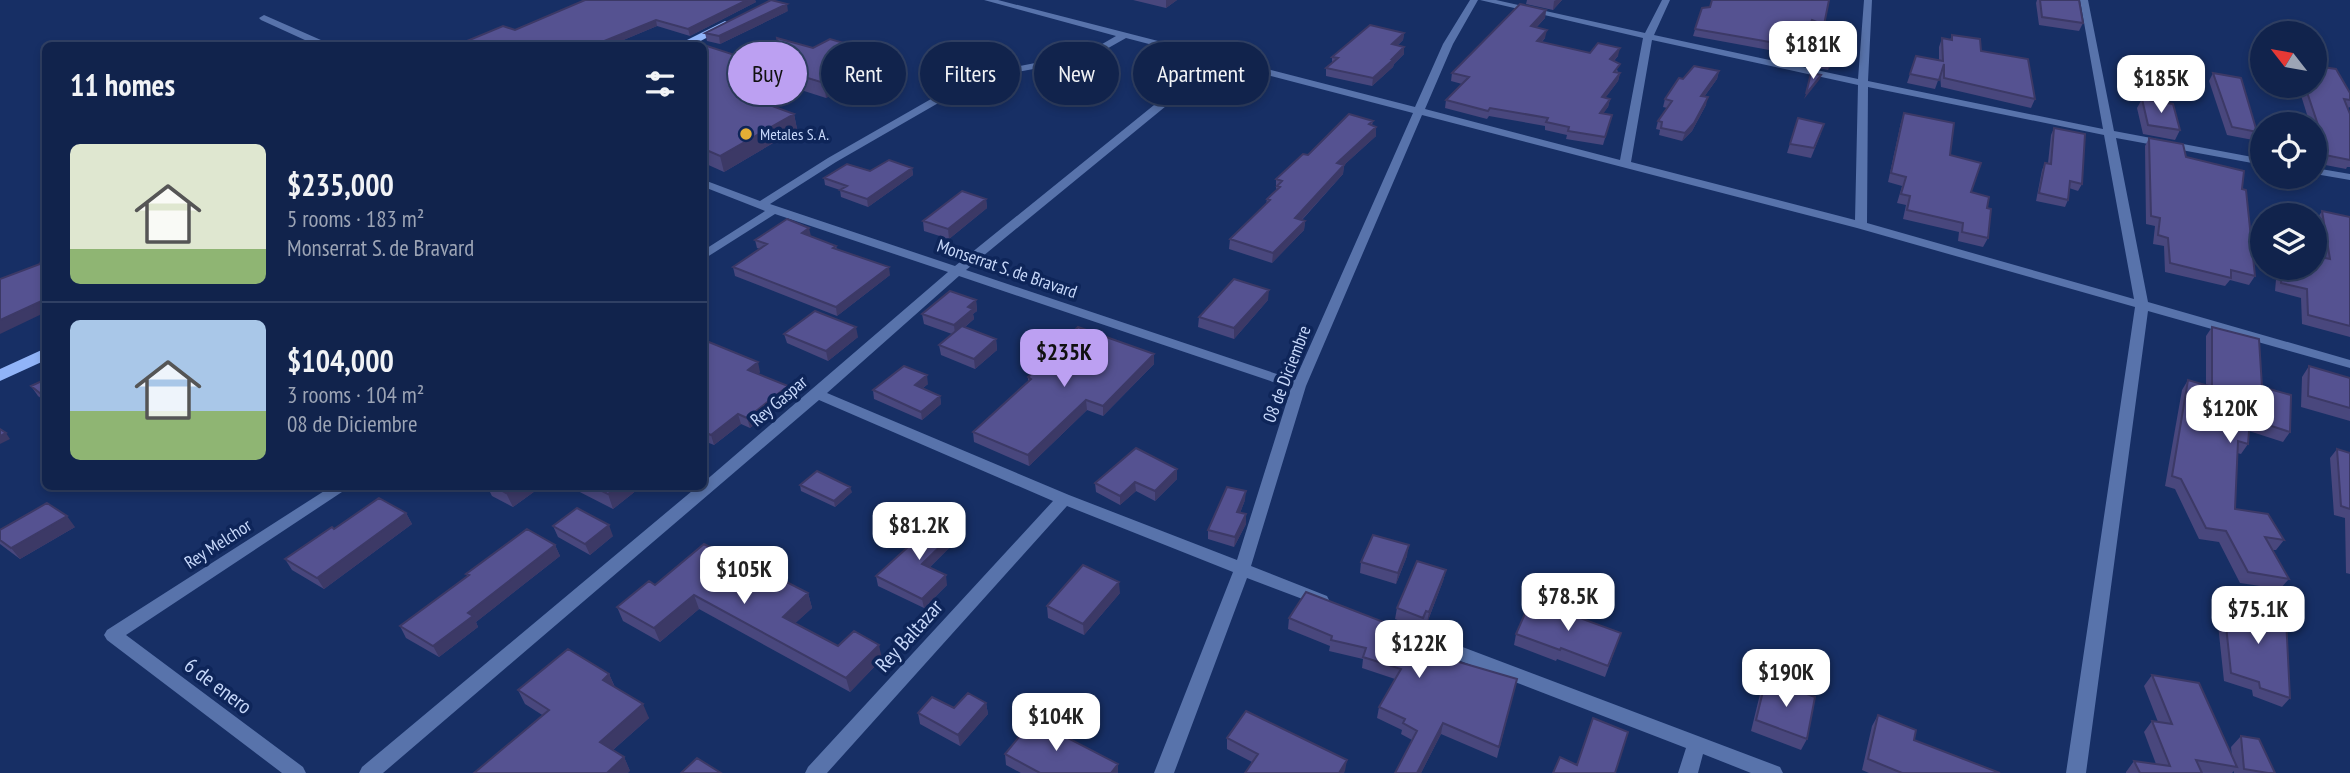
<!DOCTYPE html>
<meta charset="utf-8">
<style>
:root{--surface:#11234c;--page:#1a2b53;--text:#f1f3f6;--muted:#9ca4b5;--line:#304064;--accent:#bca0f2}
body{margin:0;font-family:"PT Sans Narrow",sans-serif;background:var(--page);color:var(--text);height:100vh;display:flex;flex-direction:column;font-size:26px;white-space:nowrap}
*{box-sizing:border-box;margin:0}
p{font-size:23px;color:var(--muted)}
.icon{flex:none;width:38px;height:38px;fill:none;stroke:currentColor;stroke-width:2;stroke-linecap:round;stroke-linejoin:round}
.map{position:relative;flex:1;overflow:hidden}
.sheet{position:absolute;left:42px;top:42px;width:665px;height:448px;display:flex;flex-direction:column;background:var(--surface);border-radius:10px;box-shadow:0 4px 10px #0003,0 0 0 2px var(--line)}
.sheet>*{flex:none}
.hud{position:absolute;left:728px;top:42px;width:665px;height:63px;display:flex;gap:14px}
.needle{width:46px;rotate:301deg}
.buttons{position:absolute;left:2250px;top:21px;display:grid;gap:14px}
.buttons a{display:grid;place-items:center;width:77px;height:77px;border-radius:50%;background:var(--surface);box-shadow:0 4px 10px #0003,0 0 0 2px var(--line);font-size:35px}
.price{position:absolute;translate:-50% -60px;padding:0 16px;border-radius:14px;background:#fff;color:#222;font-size:23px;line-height:46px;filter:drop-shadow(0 2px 4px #0008)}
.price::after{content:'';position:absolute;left:50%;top:42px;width:21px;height:16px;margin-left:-10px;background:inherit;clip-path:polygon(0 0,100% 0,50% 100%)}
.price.selected{background:var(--accent);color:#111}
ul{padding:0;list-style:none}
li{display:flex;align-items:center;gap:21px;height:175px;padding:0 28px}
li+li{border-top:2px solid var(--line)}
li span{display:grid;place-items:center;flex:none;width:196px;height:140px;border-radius:10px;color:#555}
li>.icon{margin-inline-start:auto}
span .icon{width:84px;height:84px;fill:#fffc;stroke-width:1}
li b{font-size:30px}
h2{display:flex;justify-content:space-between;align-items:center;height:84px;padding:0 28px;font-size:30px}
.chip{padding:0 24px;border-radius:32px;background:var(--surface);box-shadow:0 4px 10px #0003,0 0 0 2px var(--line);font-size:24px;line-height:63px}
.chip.selected{background:var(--accent);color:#111}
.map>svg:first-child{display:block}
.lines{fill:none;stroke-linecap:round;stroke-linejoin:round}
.street{fill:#5873ab;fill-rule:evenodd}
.primary{fill:#91b4f8;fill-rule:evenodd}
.wall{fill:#49477d}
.shaded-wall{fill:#3c3966}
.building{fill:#555291;stroke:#3c3966;stroke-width:2}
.poi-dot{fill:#e3ae35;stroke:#0e2559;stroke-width:2.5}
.labels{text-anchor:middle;stroke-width:7;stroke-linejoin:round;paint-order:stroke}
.far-poi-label{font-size:16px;fill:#c7d8fa;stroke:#0e2559;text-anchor:start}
.street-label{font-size:18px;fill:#c7d8fa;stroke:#0e2559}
.near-street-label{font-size:21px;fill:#c7d8fa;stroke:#0e2559}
</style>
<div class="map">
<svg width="2350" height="773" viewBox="0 0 2350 773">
<rect width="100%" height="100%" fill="#172f65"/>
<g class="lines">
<!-- street -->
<path class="street" d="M984,0H998L1415,107L1443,44L1470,0H1478L1453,44L1425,109L1620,160L1643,38L1480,0H1496L1645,33L1662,0H1670L1654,35L1858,79L1864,0H1872L1868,81L2103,129L2080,0H2088L2114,131L2263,159V165L2116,138L2148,302L2350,360V368L2148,311L2086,773H2066L2135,307L1857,228L1422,115L1306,386L1251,566L1327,596L1329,600L1327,604L1321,606L1247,578L1174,773H1154L1233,572L1067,506L827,773H805L808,767L1053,501L819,400L383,773H359L362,767L698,486H704V482L948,272L775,214L704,259V250L765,211L704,187V180L760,201L828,158L973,75L1066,57L1097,47L1116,36ZM1126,38L1191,55L1195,64L1180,84L955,266L770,204L836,162L980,79L1071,62L1103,51ZM1652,40L1858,85L1855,220L1631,162ZM1202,58L1413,113L1295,380L966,270L1188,88L1205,64ZM1868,87L2104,135L2134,299L1867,223ZM959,276L1291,388L1237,560L1069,495L827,393Z
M264,15L330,44L331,46H318L261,20L259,18Z
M2315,168L2350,174V180L2315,174Z
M332,486H351L126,635L303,767L306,773H282L107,640L104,635L107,630Z
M1399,623L1780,767L1783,773H1751L1703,754L1698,773H1678L1686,748L1393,635L1390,630L1393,625Z"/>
<!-- primary -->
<path class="primary" d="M725,21L731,24L729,26L691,46H675Z
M46,348V360L0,381V369Z"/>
</g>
<!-- wall -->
<path class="wall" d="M585,0H755L756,2L690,36L657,26L609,46H455L515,30Z
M1133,0H1177L1166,8Z
M1527,0H1562L1553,10L1526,4Z
M1829,0L1821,32L1810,27L1796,55L1693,36L1702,8Z
M2037,0H2076L2083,23L2079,31L2039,25L2036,3Z
M1546,10L1545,18L1536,28L1545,38L1542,42L1590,53L1618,56L1614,61L1618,72L1620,73L1618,81L1605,98L1610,99L1608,107L1603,113L1612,115L1603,145L1566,139L1567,135L1545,130V126L1489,116L1487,119L1445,108L1446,100L1462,84L1451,81L1452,73Z
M788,11L720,44L707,41L705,33Z
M1404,33L1403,40L1398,45L1404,54L1394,64L1393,67L1372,86L1326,76V68L1332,63V57Z
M1823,35L1844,44L1828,70L1813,67Z
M1952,35L1981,51L2035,99L2031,108L1941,87L1940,75L1935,89L1907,83L1916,56L1939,61V47L1942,38L1950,40Z
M704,47L784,71L813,48L889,56L891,70L855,91L844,88L826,98L801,90L772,106L794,114L797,129L724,172L704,163Z
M1719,71L1717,79L1704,97L1706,105L1692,131L1682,141L1659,135L1660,130L1656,129L1658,121L1667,108L1663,107L1665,99L1683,79Z
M2213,73L2257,132L2253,140L2227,135L2209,81Z
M2298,86H2315L2350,93V107L2348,108L2350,114V167H2347L2346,169L2315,163V124H2310Z
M2142,99L2180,130L2175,140L2143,134L2137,108Z
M1904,113L1950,155L1971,192L1987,208L1988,238L1983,247L1958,241L1959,232L1903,219L1906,205L1897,203L1902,186L1888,182L1901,122Z
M1798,118L1821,133L1811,158L1787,153Z
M1373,121L1372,125L1376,136L1344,165L1343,174L1302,220L1305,221L1304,230L1272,263L1229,249L1230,239L1266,204L1267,199L1277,190L1276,188V179L1308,155Z
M2054,128L2082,184L2078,191L2069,188L2068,200L2065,207L2036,201L2042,170L2045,163H2048L2051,135Z
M2149,138L2186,157L2242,189L2255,276L2249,285L2230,280L2225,286L2165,272L2164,246L2153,244L2155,226L2146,224L2145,146Z
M912,168L913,175L868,207L841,197L840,190L825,185L824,178L870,171Z
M986,199L987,208L949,239L924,231L923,221Z
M2322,211L2350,217V337L2302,324L2301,298L2275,291L2277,268H2315L2322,257L2317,219Z
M811,236L836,246L837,249L890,275L837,316L735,276L733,267L760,249L757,248L755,240Z
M976,300L977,311L973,314L974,319L965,327L996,339L997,350L975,369L941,355L939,345L952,334L924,324L922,314Z
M1268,300L1234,339L1198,327L1199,317Z
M2212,327L2262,387L2290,432L2283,442L2249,431L2248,444L2241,454L2237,453L2235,509L2284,540L2276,550H2272L2289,579L2280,589L2240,583L2219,542L2199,539L2175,489L2165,486L2182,390L2188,380L2206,385V336Z
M784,334L858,337L828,361L787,343Z
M704,340L760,372L758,374L790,396L750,428L741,424L714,445L704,441Z
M1053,351L1154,354V364L1103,416L1087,410L1029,466L974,442L973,432L1028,382V377L1053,355Z
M2309,366L2350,378V421L2301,407L2302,377Z
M46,379V402L38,396L31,386Z
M928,384L923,388L940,396L941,404L922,420L874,399L873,390Z
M2337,449L2350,453V574L2346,573L2345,518L2334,515L2330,458Z
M1177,469V479L1155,501L1136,491L1120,505L1096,492L1095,483Z
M800,485L852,492L835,507L801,491Z
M487,486H542L513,507L492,496Z
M568,486H642L613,509Z
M1245,500L1240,513L1246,514V524L1234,547L1208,539V530Z
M406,513L412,524L324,589L292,570L285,559L334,529Z
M553,526L613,536L590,555L558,537Z
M75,527L20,559L0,544V530Z
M961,536L930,567L947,585L924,608L878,586L876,576Z
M555,545L560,556L476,622L478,627L439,657L406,638L400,626L467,576L466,574Z
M1407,556L1396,584L1360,573L1361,562Z
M1446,570L1443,581L1427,623L1424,622L1421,629L1395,619L1397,608Z
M767,577L808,593L812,608L795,623L838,646L882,659L850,692L699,609L660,642L623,621L617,607L655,585Z
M1120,593L1084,635L1048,618L1047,606Z
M2223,597L2290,698L2282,707L2253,696L2252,690L2224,681L2216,606Z
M1289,618L1415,646L1435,655L1517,679L1497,758L1441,734L1421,773H1395L1412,740L1401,734L1402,730L1377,718L1379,707L1395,679L1362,668L1363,659L1329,651L1330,646L1288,629Z
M1516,634L1617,644L1605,677L1557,659L1556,661L1514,645Z
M609,674L615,687L649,718L613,750L624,757L630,771L525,704L518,690Z
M2152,675L2232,757L2231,747L2241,736L2275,773H2234V771L2232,773H2126V772L2134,761L2156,764L2144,732L2152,721L2158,722L2144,686Z
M1766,679L1807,739L1801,750L1751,731L1761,690Z
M986,703L988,714L960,746L920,724L918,713Z
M1878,715L1914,740L2000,773H1869L1862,770L1872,726Z
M1227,738L1345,771L1252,762L1227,749Z
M1005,754L1118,773H1021L1006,765Z"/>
<!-- shaded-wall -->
<path class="shaded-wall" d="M747,0H755L756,2L690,36L688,29Z
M1166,0H1177L1166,8Z
M1556,0H1562L1553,10L1554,1Z
M787,4L788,11L720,44L719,36Z
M1546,10L1545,18L1530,34L1531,26Z
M656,20L657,26L609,46H592Z
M1812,20L1810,27L1796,55L1798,47Z
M1547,30L1545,38L1536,48L1537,41Z
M1404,33L1403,40L1391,51L1392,44Z
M1846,40L1844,44L1828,70L1829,65Z
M1404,47V54L1394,64L1393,67L1372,86L1373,78Z
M1620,48L1618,56L1608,67L1610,59Z
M889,56L891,70L855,91L852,76Z
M1719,71L1717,79L1699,104L1701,96Z
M842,73L844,88L826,98L824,83Z
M1620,73L1618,81L1600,105L1602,97Z
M798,75L801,90L756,114L753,99Z
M1821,75L1820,79L1804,99L1806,94Z
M1708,97L1706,105L1692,131L1682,141L1685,133Z
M1610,99L1608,107L1598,121L1600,113Z
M794,114L797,129L724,172L720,156Z
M1376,127V136L1344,165L1343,174L1295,227V218L1337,163Z
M912,168L913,175L868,207L867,199Z
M986,199L987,208L949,239L948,229Z
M1305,221L1304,230L1272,263L1273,253Z
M809,228L811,236L802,233Z
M889,267L890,275L837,316L836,307Z
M1269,290L1268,300L1234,339V328Z
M46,299V312L0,334V320Z
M976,300L977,311L973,314L974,319L955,335L954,325L968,307Z
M856,327L858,337L828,361L826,351Z
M996,339L997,350L975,369L974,359Z
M1154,354V364L1103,416V406Z
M758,362L760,372L750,380L748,370Z
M927,375L928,384L916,393L915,385Z
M788,386L790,396L750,428L747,418Z
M940,396L941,404L922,420L921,412Z
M1086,400L1087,410L1029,466L1028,455Z
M738,414L741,424L714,445L711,435Z
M6,433L10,439L0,444V436Z
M1177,469V479L1155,501V491Z
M1135,482L1136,491L1120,505V496Z
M515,486H542L513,507L506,493Z
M618,486H642L613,509L608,494Z
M850,487L852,492L835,507L834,501Z
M1246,491L1245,500L1237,521V512Z
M406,513L412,524L324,589L317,578Z
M1246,514V524L1234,547L1235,537Z
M67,516L75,527L20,559L11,548Z
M609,525L613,536L590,555L585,544Z
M960,527L961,536L924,573L922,564Z
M555,545L560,556L476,622L478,627L439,657L433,646L468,613Z
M1409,545L1407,556L1396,584L1398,573Z
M1446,570L1443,581L1427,623L1429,612Z
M946,575L947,585L924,608L922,599Z
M1119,582L1120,593L1084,635L1083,624Z
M808,593L812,608L787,631L783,617Z
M694,595L699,609L660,642L654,628Z
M879,645L882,659L850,692L846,678Z
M609,674L615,688L603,680Z
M986,703L988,714L960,746L958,735Z
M643,704L649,718L606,756L600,742Z
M1443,723L1441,734L1421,773H1417Z
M624,757L630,771L628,773H607Z
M1347,760L1345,771L1344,773H1339Z
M1118,764V773H1111Z"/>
<!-- building -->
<path class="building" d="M585,0H747L688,29L656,20L592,46H455L503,26L515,30Z
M771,0L787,4L719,36L705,33Z
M1712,0H1829L1824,25L1812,20L1798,47L1695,29L1702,8L1710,7Z
M2040,0H2079L2083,23L2042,17Z
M1520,4L1546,10L1531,26L1547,30L1537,41L1590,53L1598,43L1620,48L1610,59L1620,64L1614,72L1620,73L1602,97L1610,99L1600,113L1612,115L1605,137L1568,131L1569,127L1546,122L1548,118L1490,108L1488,111L1446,100L1469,77L1452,73Z
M1370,25L1404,33L1392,44L1404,47L1392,59H1394L1373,78L1326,68L1338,58L1332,57Z
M1823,35L1846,40L1829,65L1815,62Z
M1952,35L1980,39L1981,51L2028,59L2035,99L1944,78V64L1939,80L1910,74L1916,56L1943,61L1942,38L1952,40Z
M777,38L813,48L830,39L889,56L852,76L842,73L824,83L798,75L753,99L794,114L720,156L704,149V47L707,46L784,71Z
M1694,66L1719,71L1701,96L1708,97L1694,123L1685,133L1661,128L1662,122L1658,121L1672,101L1665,99L1679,78L1683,79Z
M2315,66L2336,69L2350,93V100L2344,99L2350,114V160L2315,153V133L2321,134L2305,86H2315Z
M1811,73L1821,75L1806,94Z
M2213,73L2241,78L2257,132L2232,127Z
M2142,99L2173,104L2180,130L2148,125Z
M1904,113L1954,123L1950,155L1981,163L1971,192L1989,197L1987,208L1991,209L1988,238L1962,232L1963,223L1907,210L1910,196L1901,194L1906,177L1891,173Z
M1349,114L1373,121L1369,124L1376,127L1337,163L1344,165L1295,218L1305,221L1273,253L1230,239L1270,200L1267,199L1280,187L1277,186L1282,181L1276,179L1303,154L1308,155Z
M1798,118L1824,124L1814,148L1790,144Z
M2054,128L2085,134L2082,184L2070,181L2068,200L2039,193L2045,163L2051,164Z
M2149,138L2183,144L2186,157L2244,171L2242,189L2246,190L2255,276L2231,270V278L2170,263L2168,238L2158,235L2160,218L2151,216Z
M889,160L912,168L867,199L840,190L847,186L824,178L847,164L870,171Z
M962,191L986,199L948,229L923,221Z
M2322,211L2350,217V326L2308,315L2307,289L2281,283L2282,268H2315V256L2330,259Z
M787,219L809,228L802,233L836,246L833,248L889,267L836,307L733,267L767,244L755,240Z
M46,256V299L0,320V279L40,264L42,258Z
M1234,279L1269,290L1234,328L1199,317Z
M950,291L976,300L968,307L973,309L954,325L922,314Z
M815,311L856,327L826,351L784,334Z
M962,326L996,339L974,359L939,345Z
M1078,327L1154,354L1103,406L1086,400L1028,455L973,432L1031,379L1028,377L1057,352L1053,351Z
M2212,327L2259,339L2262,387L2291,395L2290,432L2250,419L2248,444L2238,441L2235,509L2268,514L2284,540L2265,537L2289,579L2248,572L2226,531L2206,528L2181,479L2172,476L2188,380L2212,387Z
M704,340L758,362L748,370L788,386L747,418L738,414L711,435L704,432V401L707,399L704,397Z
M904,366L927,375L915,385L940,396L921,412L873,390Z
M2309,366L2350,378V408L2308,396Z
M46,379V398L31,386Z
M0,429L6,433L0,436Z
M1136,448L1177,469L1155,491L1135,482L1120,496L1095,483Z
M2337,449L2350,453V509L2341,506Z
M817,471L850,487L834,501L800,485Z
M494,486H515L506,493Z
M592,486H618L608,494Z
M1227,487L1246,491L1237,512L1246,514L1235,537L1208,530Z
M379,498L406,513L317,578L285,559L332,527L334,529Z
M47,503L67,516L11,548L0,540V530Z
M577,508L609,525L585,544L553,526Z
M940,518L960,527L922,564L946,575L922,599L876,576Z
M527,529L555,545L468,613L473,616L433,646L400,626L469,575L466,574Z
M1373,535L1409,545L1398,573L1361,562Z
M704,544L767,577L771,574L808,593L783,617L838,646L854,631L879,645L846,678L694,595L654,628L617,607L649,581L655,585Z
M1417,561L1446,570L1429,612L1426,611L1423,618L1397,608Z
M1083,565L1119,582L1083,624L1047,606Z
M1306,592L1417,635L1414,646L1435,655L1517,679L1499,747L1443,723L1417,773H1395L1417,731L1403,723L1405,719L1379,707L1401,669L1363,657L1366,648L1331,640L1332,636L1289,618Z
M2223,597L2286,618L2290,698L2260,688L2259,682L2231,673Z
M1531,600L1621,633L1608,666L1561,648L1560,650L1516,634Z
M568,649L609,674L603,680L643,704L600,742L624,757L607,773H474L549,710L518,690Z
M2152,675L2199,683L2237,767L2196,760L2202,773H2140L2134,761L2170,766L2152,721L2172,724Z
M1766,679L1815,697L1807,739L1756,720Z
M968,693L986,703L958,735L918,713L932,697L954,708Z
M1246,711L1347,760L1339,773H1245L1258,754L1227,738Z
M1878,715L1916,730L1914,740L2000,773H1902L1868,759Z
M1593,718L1628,732L1615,773H1553L1560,757L1577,765Z
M1033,720L1118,764L1111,773H1040L1005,754Z
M2241,736L2259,739L2275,773H2268L2244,769Z
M697,758L721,773H681Z"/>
<!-- markers -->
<circle class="poi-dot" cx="746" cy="134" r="7"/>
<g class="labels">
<!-- far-poi labels -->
<g class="far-poi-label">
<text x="760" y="140">Metales S. A.</text>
</g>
<!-- street labels -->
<g class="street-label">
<text transform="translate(1007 269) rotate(19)" y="6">Monserrat S. de Bravard</text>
<text transform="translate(1287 374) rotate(-69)" y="6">08 de Diciembre</text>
<text transform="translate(779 401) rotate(-40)" y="6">Rey Gaspar</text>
<text transform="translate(218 544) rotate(-33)" y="6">Rey Melchor</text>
</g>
<!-- near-street labels -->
<g class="near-street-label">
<text transform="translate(909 636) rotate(-48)" y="7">Rey Baltazar</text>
<text transform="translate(218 686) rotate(37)" y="7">6 de enero</text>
</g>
</g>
</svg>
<div class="buttons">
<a><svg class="needle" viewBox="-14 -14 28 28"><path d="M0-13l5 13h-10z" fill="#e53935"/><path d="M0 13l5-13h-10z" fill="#9ca4b5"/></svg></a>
<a><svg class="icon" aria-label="locate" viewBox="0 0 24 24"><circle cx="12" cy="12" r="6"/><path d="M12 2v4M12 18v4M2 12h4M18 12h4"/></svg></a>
<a><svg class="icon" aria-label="layers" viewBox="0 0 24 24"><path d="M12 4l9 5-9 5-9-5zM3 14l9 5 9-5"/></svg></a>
</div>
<b class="price" style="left:1813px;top:81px">$181K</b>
<b class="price" style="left:2161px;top:115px">$185K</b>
<b class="price selected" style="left:1064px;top:389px">$235K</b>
<b class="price" style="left:2230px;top:445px">$120K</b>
<b class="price" style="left:919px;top:562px">$81.2K</b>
<b class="price" style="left:744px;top:606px">$105K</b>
<b class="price" style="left:1568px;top:633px">$78.5K</b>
<b class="price" style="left:2258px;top:646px">$75.1K</b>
<b class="price" style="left:1419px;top:680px">$122K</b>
<b class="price" style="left:1786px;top:709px">$190K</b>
<b class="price" style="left:1056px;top:753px">$104K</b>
<div class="hud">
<a class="chip selected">Buy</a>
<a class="chip">Rent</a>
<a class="chip">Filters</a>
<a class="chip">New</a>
<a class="chip">Apartment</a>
</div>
<section class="sheet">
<h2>11 homes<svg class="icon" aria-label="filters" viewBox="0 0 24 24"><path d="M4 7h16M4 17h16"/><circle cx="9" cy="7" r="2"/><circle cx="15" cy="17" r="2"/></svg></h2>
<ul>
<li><span style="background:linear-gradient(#dfe7d0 75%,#8fb573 0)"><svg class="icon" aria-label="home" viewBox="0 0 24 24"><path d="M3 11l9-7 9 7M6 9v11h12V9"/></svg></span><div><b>$235,000</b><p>5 rooms · 183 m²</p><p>Monserrat S. de Bravard</p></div></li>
<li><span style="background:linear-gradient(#a9c7e8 65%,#8fb573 0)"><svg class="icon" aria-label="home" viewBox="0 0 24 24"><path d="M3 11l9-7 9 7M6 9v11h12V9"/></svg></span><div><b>$104,000</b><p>3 rooms · 104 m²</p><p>08 de Diciembre</p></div></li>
</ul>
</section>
</div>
